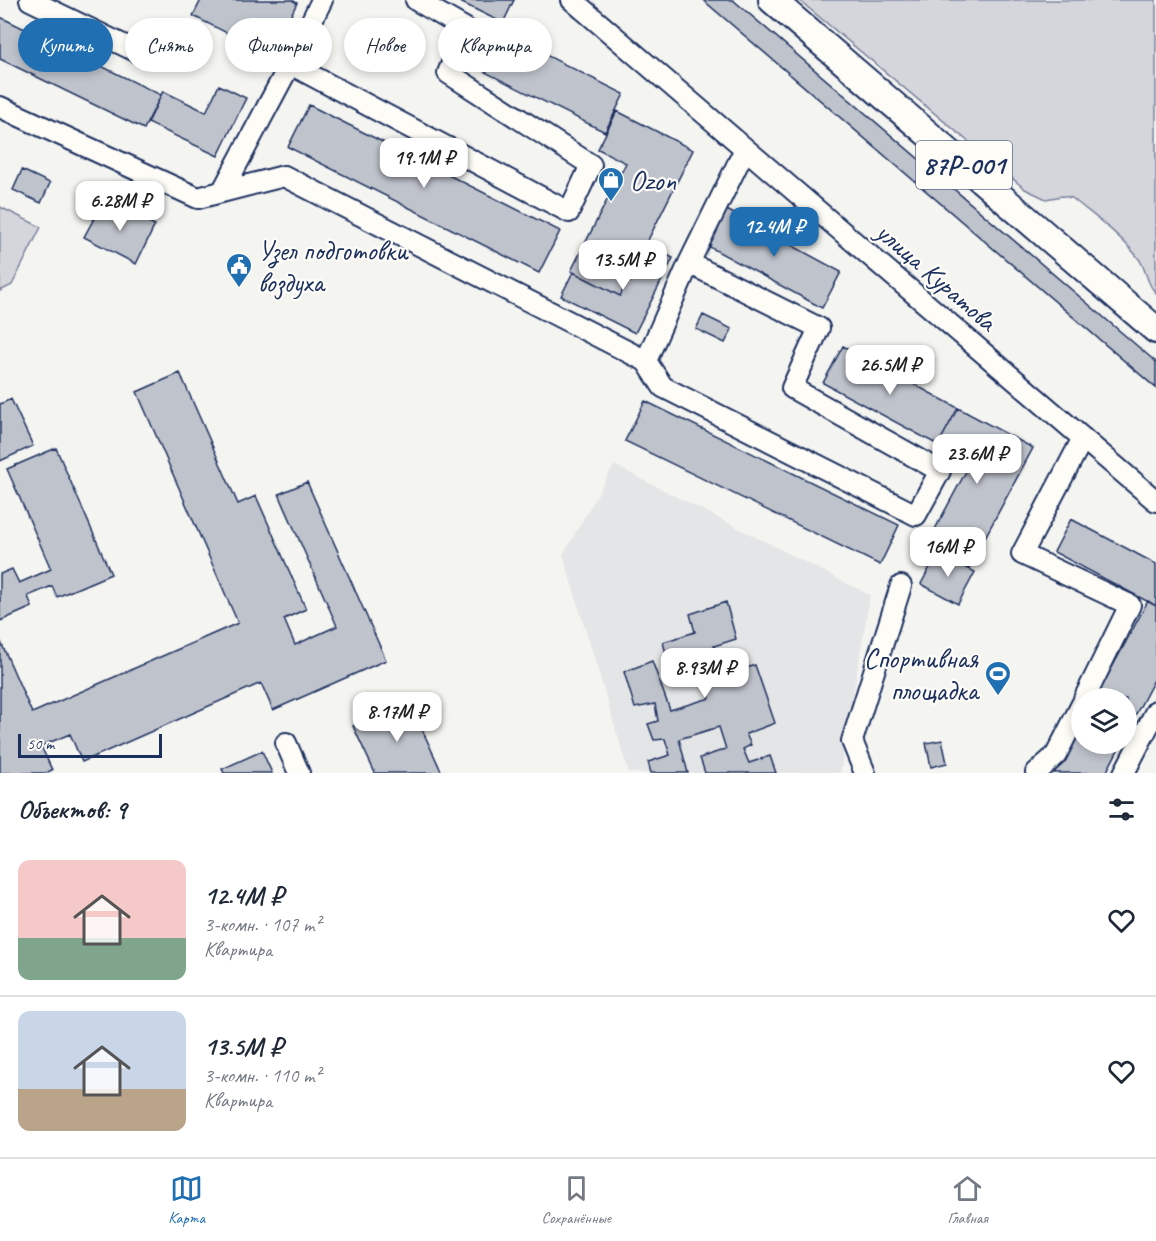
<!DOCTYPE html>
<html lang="ru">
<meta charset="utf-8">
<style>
:root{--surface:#fff;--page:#f2f2f3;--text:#1f2937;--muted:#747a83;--line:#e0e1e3;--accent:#1f6fb2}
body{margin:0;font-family:Caveat,sans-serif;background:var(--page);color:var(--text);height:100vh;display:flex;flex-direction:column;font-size:22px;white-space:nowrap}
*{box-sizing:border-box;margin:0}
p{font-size:20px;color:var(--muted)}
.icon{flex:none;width:33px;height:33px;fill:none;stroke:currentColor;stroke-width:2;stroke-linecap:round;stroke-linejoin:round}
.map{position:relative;height:773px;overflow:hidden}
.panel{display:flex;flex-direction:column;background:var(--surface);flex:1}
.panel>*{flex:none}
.top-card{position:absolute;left:18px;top:18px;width:600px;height:54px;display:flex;gap:12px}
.buttons{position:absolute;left:1071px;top:688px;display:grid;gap:12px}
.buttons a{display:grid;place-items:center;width:66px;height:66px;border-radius:50%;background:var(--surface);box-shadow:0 3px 9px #0003;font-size:30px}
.scale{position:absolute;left:18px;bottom:15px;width:144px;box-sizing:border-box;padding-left:6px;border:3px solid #1b2f5e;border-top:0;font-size:16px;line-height:21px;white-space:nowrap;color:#1b2f5e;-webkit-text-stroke:4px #fdfcf7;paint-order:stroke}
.price{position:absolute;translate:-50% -51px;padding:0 14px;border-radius:12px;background:#fff;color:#222;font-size:20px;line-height:39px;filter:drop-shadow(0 2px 3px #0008)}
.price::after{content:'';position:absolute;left:50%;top:36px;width:18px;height:14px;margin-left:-9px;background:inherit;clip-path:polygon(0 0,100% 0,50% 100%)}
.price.selected{background:var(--accent);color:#fff}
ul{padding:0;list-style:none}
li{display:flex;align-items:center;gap:18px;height:150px;padding:0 18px}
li+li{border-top:2px solid var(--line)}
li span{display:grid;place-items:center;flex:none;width:168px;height:120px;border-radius:12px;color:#555}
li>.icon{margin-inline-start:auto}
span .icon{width:72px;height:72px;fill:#fffc;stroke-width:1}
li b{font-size:26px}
h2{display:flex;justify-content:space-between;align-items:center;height:72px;padding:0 18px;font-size:26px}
.chip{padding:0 21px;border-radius:27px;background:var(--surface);box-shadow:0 3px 9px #0003;font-size:21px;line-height:54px}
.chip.selected{background:var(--accent);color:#fff}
.dock{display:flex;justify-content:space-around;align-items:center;height:84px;border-top:2px solid var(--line);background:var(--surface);font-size:16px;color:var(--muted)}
.dock a{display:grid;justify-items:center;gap:3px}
.dock .selected{color:var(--accent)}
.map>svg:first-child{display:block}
.built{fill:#e4e5e6}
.green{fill:#d4d6db;stroke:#78829c;stroke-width:1.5}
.building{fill:#bfc3cc;stroke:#1b2f5e;stroke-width:1.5}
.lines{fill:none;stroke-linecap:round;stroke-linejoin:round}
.minor-casing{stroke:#1b2f5e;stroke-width:24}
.major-casing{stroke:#1b2f5e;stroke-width:30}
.minor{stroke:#fdfcf7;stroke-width:20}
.major{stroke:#fdfcf7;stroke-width:26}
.labels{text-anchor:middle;stroke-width:4.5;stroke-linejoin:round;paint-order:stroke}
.shield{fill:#fdfcf7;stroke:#5f6c8c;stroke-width:1.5}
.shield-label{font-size:27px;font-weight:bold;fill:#1b2f5e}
.poi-label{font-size:28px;fill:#1b2f5e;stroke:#fdfcf7;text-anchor:start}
.street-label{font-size:28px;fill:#1b2f5e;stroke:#fdfcf7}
</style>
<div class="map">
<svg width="1156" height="773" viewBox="0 0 1156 773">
<rect width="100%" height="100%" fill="#f4f4f1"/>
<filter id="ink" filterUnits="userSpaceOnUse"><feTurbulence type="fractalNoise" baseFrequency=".0167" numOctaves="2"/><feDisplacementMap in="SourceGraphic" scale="12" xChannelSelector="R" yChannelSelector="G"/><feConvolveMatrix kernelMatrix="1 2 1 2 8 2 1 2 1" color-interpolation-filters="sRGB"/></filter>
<g filter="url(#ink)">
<!-- built -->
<path class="built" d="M614,465L870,595L840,773H629L563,555Z"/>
<!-- green -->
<path class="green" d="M799,0H1156V293C1146,284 1147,270 1139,259C1121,235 1095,217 1072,198L1062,196L1046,199L1025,189Z
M0,207L41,227L12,285L0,291Z"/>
<!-- building -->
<path class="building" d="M201,0H292L297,3L271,55L193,16Z
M456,0H514L503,23Z
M703,0H733L1156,362V388Z
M0,17L161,95L144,129L0,59Z
M490,27L624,94L605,132L471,65Z
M219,85L246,98L218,156L148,123L163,91L206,112Z
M309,105L560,231L539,273L288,147Z
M617,111L693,150L620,296L571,271L626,163L598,149Z
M22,170L50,183L41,203L13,190Z
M104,200L155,225L136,264L84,237Z
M725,209L841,272L822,308L706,245Z
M646,244L673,258L635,333L561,296L573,272L620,296Z
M703,315L732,329L725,343L696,329Z
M843,346L958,408L938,445L823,383Z
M180,373L238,504L256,496L306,609L284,619L295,645L337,626L279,494L307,482L386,660L273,710L261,683L82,762L70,734L41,746L52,770L46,773H0V640L32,713L238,623L137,392Z
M11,399L33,446L0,461V404Z
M645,401L899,525L880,565L625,441Z
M958,408L1033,448L968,569L926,546L971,462L938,445Z
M56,448L111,574L57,597L52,586L28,596L32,607L0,621V574L12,569L19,583L51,569L7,469Z
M1071,519L1156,564V606L1054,552Z
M938,552L975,572L958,604L921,584Z
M1148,601L1156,606V676L1126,733V699H1095Z
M726,602L736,639L714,646L717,663L724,660L727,675L755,665L775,723L746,734L751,745L743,749L749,763L770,756L776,773H705L700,758L726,749L719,727L679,739L688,773H651L648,762L670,755L665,739L654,740L648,724L658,721L655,704L635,708L624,672L652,661L670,710L710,698L704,673L673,682L663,642L695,632L690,614Z
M409,701L442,773H375L353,726Z
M1082,723V744H1121L1106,773H1054Z
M942,740L947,763L931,767L926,743Z
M262,751L272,773H224L222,769Z"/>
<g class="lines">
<defs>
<path id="minor" d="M30,0L148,57
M572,0L1156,501
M290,64L569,212L591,165L448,73L466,29L416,0
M0,107L198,198L284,176L646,361L663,387L916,515L940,471L792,388L819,328L689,263
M222,192L290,64L322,0
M646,361L689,263L745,149
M1083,438L1022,554L1130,605L1084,699
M286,743L299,773
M865,773L852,741L901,586
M1036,773L1056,755L1082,704
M1124,773L1156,711"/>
<path id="major" d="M772,0L1156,330"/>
</defs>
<!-- minor casing -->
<use href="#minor" class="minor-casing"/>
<!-- major casing -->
<use href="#major" class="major-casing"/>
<!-- minor -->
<use href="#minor" class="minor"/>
<!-- major -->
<use href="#major" class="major"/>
</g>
</g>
<!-- icons -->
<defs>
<symbol id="shop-pin" viewBox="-11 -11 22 30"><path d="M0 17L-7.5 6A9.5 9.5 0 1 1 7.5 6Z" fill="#1f6fb2" stroke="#fdfcf7"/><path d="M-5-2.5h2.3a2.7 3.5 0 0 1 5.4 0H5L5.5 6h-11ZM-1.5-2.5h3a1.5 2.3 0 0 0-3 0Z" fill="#fff"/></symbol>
<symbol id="civic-pin" viewBox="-11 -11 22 30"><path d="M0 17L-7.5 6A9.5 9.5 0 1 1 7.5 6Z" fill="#1f6fb2" stroke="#fdfcf7"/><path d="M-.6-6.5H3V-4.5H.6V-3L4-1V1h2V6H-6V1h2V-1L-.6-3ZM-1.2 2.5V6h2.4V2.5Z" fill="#fff"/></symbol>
<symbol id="stadium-pin" viewBox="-11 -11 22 30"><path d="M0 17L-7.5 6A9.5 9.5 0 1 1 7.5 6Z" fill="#1f6fb2" stroke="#fdfcf7"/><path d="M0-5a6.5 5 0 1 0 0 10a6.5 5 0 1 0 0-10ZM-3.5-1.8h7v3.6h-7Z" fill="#fff"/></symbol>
</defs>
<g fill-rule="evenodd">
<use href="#shop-pin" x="596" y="165" width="30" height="40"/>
<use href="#civic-pin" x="224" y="251" width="30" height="40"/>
<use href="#stadium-pin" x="983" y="659" width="30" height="40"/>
</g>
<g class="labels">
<!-- shield labels -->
<rect class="shield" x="916" y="141" width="96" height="48" rx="4.5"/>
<g class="shield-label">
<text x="964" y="174">87Р-001</text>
</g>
<!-- poi labels -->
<g class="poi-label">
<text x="630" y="190">Ozon</text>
<text x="258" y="260">Узел подготовки<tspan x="258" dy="32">воздуха</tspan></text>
<text x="978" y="668" text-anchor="end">Спортивная<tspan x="978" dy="32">площадка</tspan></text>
</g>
<!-- street labels -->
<g class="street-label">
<text transform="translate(937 276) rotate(41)" y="10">улица Куратова</text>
</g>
</g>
</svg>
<div class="buttons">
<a><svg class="icon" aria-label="layers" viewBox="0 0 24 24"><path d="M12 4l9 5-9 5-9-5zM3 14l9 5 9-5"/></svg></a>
</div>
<div class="scale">50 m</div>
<b class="price" style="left:424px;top:189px">19.1M ₽</b>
<b class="price" style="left:120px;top:232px">6.28M ₽</b>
<b class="price selected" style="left:774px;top:258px">12.4M ₽</b>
<b class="price" style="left:623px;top:291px">13.5M ₽</b>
<b class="price" style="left:890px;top:396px">26.5M ₽</b>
<b class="price" style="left:977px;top:485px">23.6M ₽</b>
<b class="price" style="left:948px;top:578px">16M ₽</b>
<b class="price" style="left:705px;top:699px">8.93M ₽</b>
<b class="price" style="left:397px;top:743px">8.17M ₽</b>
<div class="top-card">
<a class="chip selected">Купить</a>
<a class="chip">Снять</a>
<a class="chip">Фильтры</a>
<a class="chip">Новое</a>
<a class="chip">Квартира</a>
</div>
</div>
<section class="panel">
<h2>Объектов: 9<svg class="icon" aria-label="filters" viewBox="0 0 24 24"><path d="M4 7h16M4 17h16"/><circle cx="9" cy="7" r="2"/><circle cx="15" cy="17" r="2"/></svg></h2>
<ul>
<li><span style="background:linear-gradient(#f6c9c9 65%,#7fa58c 0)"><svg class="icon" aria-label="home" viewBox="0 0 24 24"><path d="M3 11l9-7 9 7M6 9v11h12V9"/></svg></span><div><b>12.4M ₽</b><p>3-комн. · 107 m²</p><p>Квартира</p></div><svg class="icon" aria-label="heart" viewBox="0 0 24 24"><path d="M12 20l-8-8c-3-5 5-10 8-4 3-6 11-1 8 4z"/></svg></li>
<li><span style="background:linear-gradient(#c9d6e8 65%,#b9a48a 0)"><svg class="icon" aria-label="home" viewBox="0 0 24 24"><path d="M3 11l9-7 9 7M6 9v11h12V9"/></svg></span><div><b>13.5M ₽</b><p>3-комн. · 110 m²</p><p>Квартира</p></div><svg class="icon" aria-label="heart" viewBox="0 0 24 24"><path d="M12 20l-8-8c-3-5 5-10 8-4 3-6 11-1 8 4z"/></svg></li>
</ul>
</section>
<nav class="dock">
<a class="selected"><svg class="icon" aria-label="map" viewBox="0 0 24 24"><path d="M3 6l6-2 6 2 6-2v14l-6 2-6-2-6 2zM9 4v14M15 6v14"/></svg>Карта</a>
<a><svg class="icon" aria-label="saved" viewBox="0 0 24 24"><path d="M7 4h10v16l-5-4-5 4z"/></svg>Сохранённые</a>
<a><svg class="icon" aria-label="home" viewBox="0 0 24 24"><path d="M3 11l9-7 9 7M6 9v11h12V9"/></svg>Главная</a>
</nav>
